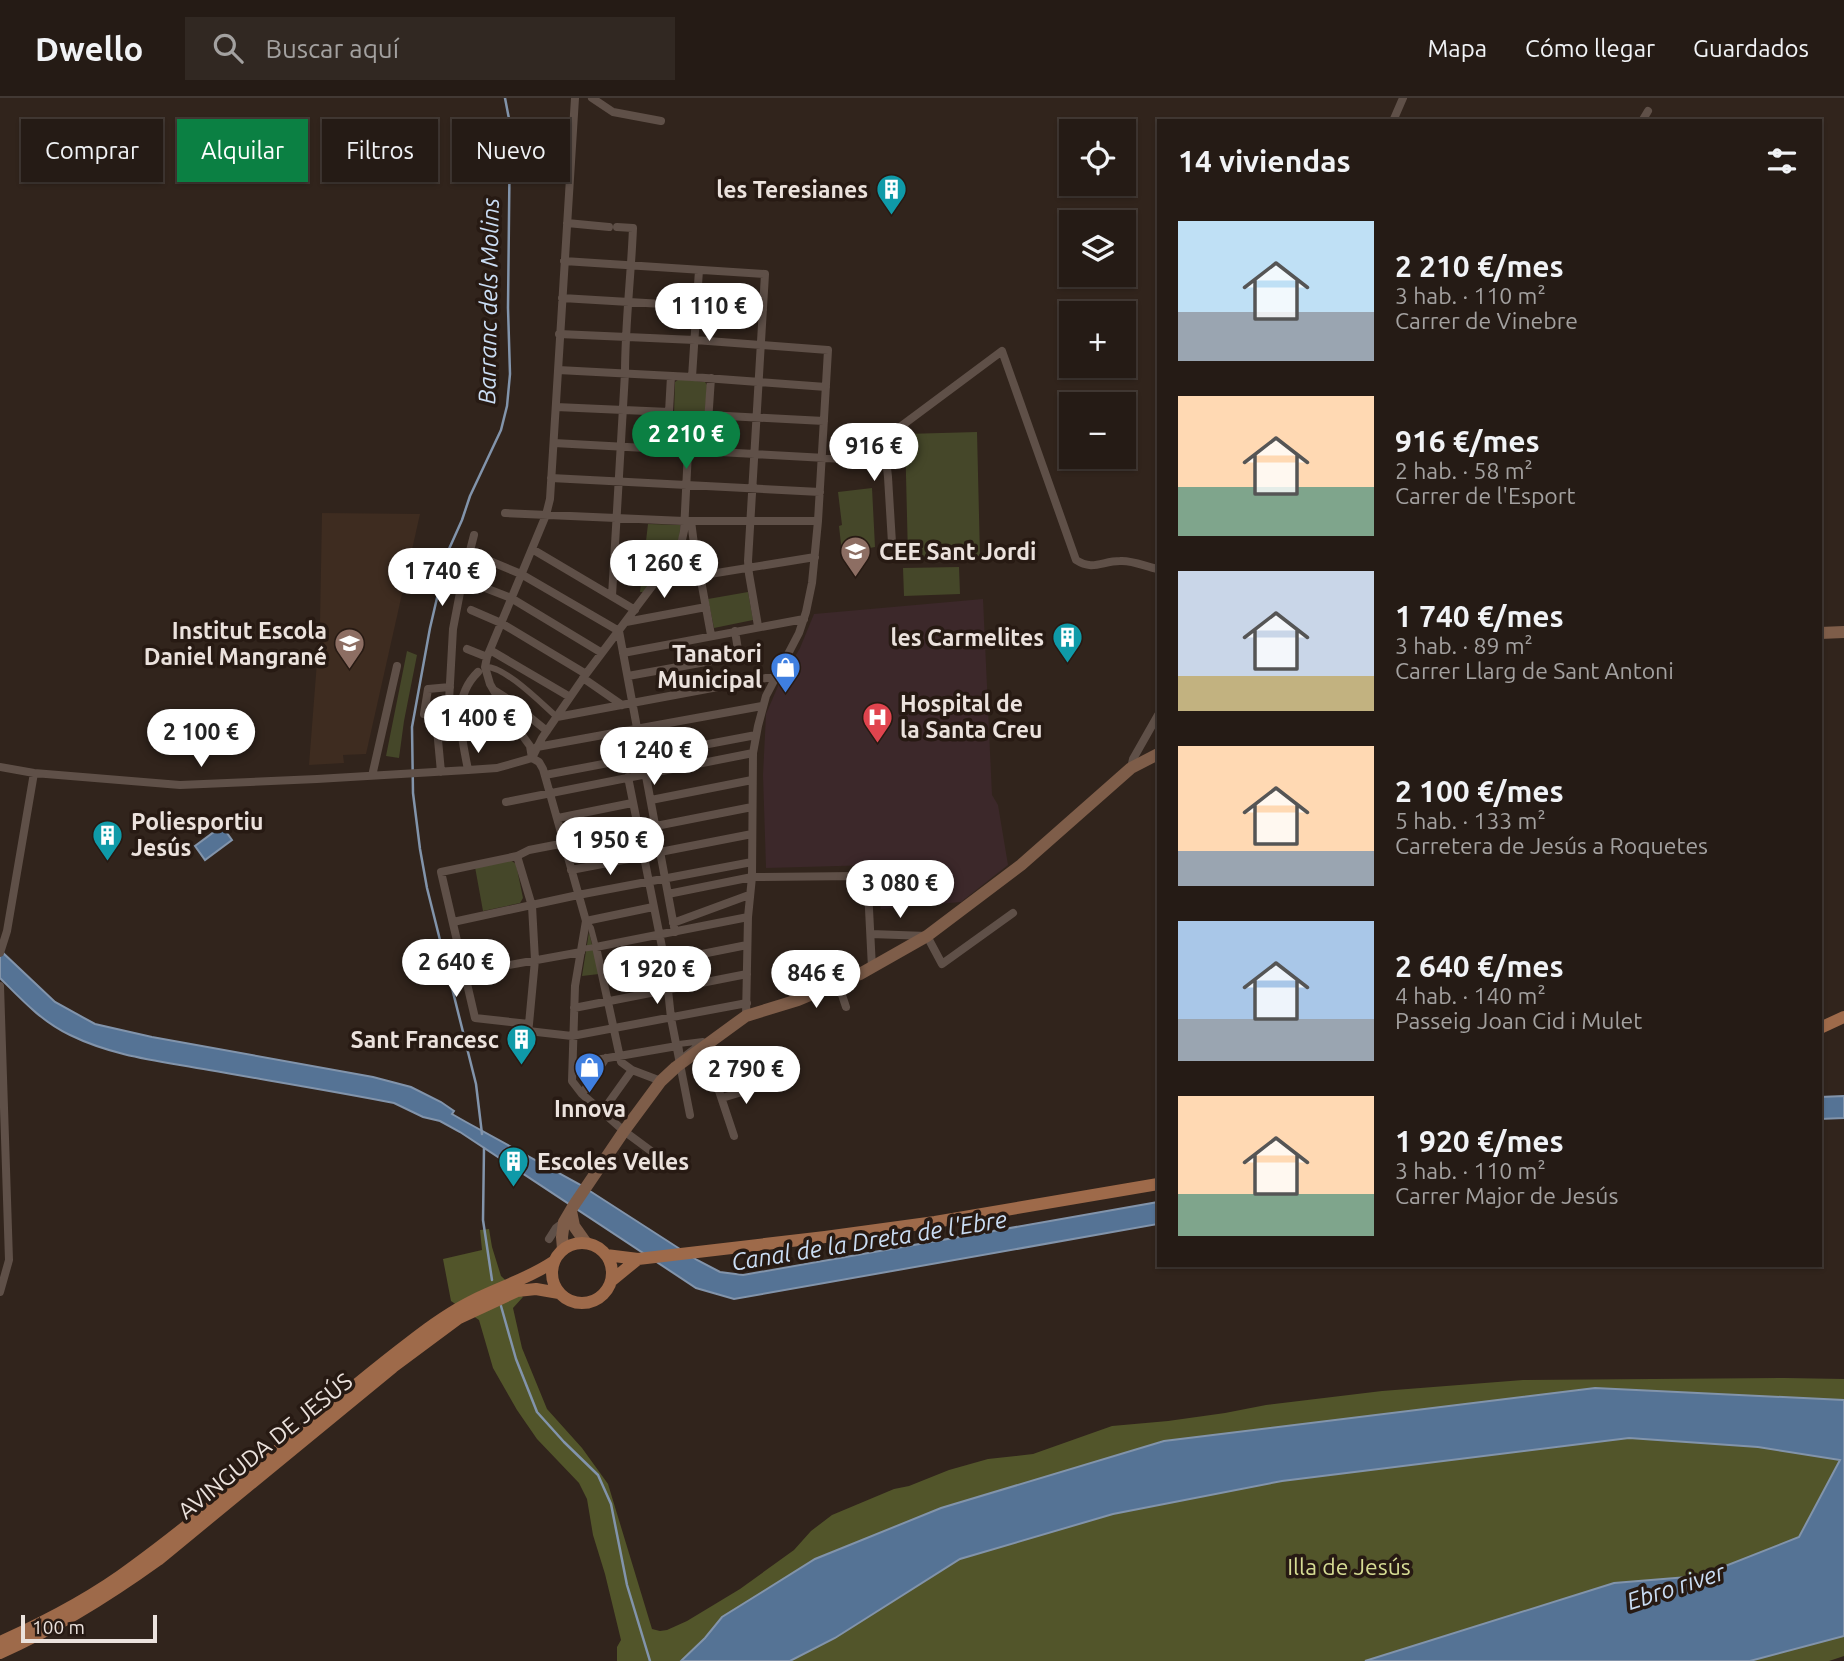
<!DOCTYPE html>
<html lang="es">
<meta charset="utf-8">
<style>
:root{--surface:#251b15;--page:#312822;--text:#f1f3f6;--muted:#a3a1a0;--line:#423934;--accent:#0b8043}
body{margin:0;font-family:Ubuntu,sans-serif;background:var(--page);color:var(--text);height:100vh;display:flex;flex-direction:column;font-size:26px;white-space:nowrap}
*{box-sizing:border-box;margin:0}
p{font-size:23px;color:var(--muted)}
.icon{flex:none;width:38px;height:38px;fill:none;stroke:currentColor;stroke-width:2;stroke-linecap:round;stroke-linejoin:round}
.map{position:relative;flex:1;overflow:hidden}
.sheet{position:absolute;left:1157px;top:21px;width:665px;height:1148px;display:flex;flex-direction:column;background:var(--surface);border-radius:0px;box-shadow:0 2px 5px #0004,0 0 0 2px var(--line)}
.sheet>*{flex:none}
.top-card{position:absolute;left:21px;top:21px;width:665px;height:63px;display:flex;gap:14px}
.tools{position:absolute;left:1059px;top:21px;display:grid;gap:14px}
.tools a{display:grid;place-items:center;width:77px;height:77px;border-radius:0px;background:var(--surface);box-shadow:0 2px 5px #0004,0 0 0 2px var(--line);font-size:35px}
.scale{position:absolute;left:21px;bottom:18px;width:136px;box-sizing:border-box;padding-left:7px;border:4px solid #ebe2dd;border-top:0;font-size:19px;line-height:24px;white-space:nowrap;color:#ebe2dd;-webkit-text-stroke:5px #271a13;paint-order:stroke}
.price{position:absolute;translate:-50% -60px;padding:0 16px;border-radius:24px;background:#fff;color:#222;font-size:23px;line-height:46px;filter:drop-shadow(0 2px 4px #0008)}
.price::after{content:'';position:absolute;left:50%;top:42px;width:21px;height:16px;margin-left:-10px;background:inherit;clip-path:polygon(0 0,100% 0,50% 100%)}
.price.current{background:var(--accent);color:#fff}
ul{padding:0;list-style:none}
li{display:flex;align-items:center;gap:21px;height:175px;padding:0 21px}
li span{display:grid;place-items:center;flex:none;width:196px;height:140px;border-radius:0px;color:#555}
li>.icon{margin-inline-start:auto}
span .icon{width:84px;height:84px;fill:#fffc;stroke-width:1}
li b{font-size:30px}
h2{display:flex;justify-content:space-between;align-items:center;height:84px;padding:0 21px;font-size:30px}
.tag{padding:0 24px;border-radius:0px;background:var(--surface);box-shadow:0 2px 5px #0004,0 0 0 2px var(--line);font-size:24px;line-height:63px}
.tag.current{background:var(--accent);color:#fff}
header{display:flex;align-items:center;gap:42px;box-sizing:border-box;height:98px;padding:0 35px;background:var(--surface);border-bottom:2px solid var(--line)}
header strong{font-size:33px}
nav{display:flex;gap:38px;margin-inline-start:auto;font-size:24px}
.search{width:490px;height:63px;background:var(--page);display:flex;align-items:center;gap:18px;box-sizing:border-box;padding:0 24px;border-radius:0px;color:var(--muted);font-size:26px}
.map>svg:first-child{display:block}
.built{fill:#3e2c20}
.medical{fill:#3c282a}
.green{fill:#454729}
.forest{fill:#52552a}
.water{fill:#557395;stroke:#8294ab;stroke-width:2}
.lines{fill:none;stroke-linecap:round;stroke-linejoin:round}
.stream{stroke:#8294ab;stroke-width:2.5}
.pedestrian{stroke:#5f5048;stroke-width:6}
.minor{stroke:#5f5048;stroke-width:8}
.secondary{stroke:#7e5d49;stroke-width:12}
.primary{stroke:#9e6a4a;stroke-width:12}
.labels{text-anchor:middle;stroke-width:7;stroke-linejoin:round;paint-order:stroke}
.poi-label{font-size:23px;font-weight:bold;fill:#ebe2dd;stroke:#271a13;text-anchor:end}
.street-label{font-size:23px;fill:#ebe2dd;stroke:#271a13}
.park-label{font-size:23px;fill:#d6dc94;stroke:#271a13}
.water-label{font-size:24px;font-style:italic;fill:#caddf4;stroke:#271a13}
</style>
<header>
<strong>Dwello</strong>
<div class="search"><svg class="icon" aria-label="search" viewBox="0 0 24 24"><circle cx="10" cy="10" r="6"/><path d="M15 15l6 6"/></svg>Buscar aquí</div>
<nav><a>Mapa</a><a>Cómo llegar</a><a>Guardados</a></nav>
</header>
<div class="map">
<svg width="1844" height="1563" viewBox="0 0 1844 1563">
<rect width="100%" height="100%" fill="#31241c"/>
<!-- built -->
<path class="built" d="M322,415L420,416L366,656L343,657L344,665L309,667L320,525Z"/>
<!-- medical -->
<path class="medical" d="M983,501L992,697L998,707L1008,767L961,804L881,811L875,767L766,770L763,677L766,616L779,586L800,550L814,516Z"/>
<!-- green -->
<path class="green" d="M679,281L705,284L707,287L703,349L701,350L673,348L675,284Z
M977,334L980,458L908,459L905,336Z
M872,390L875,449L842,455L839,428L842,427L838,394Z
M648,426L680,427C682,453 658,475 644,494H640Z
M959,469L960,496L904,498L903,470Z
M748,494L753,522L714,530L708,501Z
M407,553L417,557L404,623L399,660L386,658Z
M509,761L516,766L523,800L520,805L483,813L475,769Z
M589,834L599,876L582,878Z"/>
<!-- forest -->
<path class="forest" d="M489,1131L492,1149L501,1178L523,1199L513,1210L522,1250L547,1311L582,1350L608,1386L652,1531L660,1533L667,1532L687,1523L740,1491L794,1452L811,1433L832,1417L894,1391L909,1388L949,1372L988,1361L1033,1356L1112,1328L1168,1323L1225,1315L1266,1307L1382,1293L1523,1282L1785,1280L1844,1281V1302L1595,1290L1164,1343L941,1410L815,1461L722,1519L705,1540L681,1563H617V1549L621,1542L605,1476L593,1437L587,1401L579,1385L537,1341L517,1312L493,1270L479,1222L451,1203L443,1161L482,1152L480,1132Z
M1629,1340L1758,1349L1841,1361L1799,1439L1700,1478L1614,1485L1365,1563H790L835,1540L960,1461L1113,1416L1282,1383Z
M1844,1538V1558L1829,1563H1750Z"/>
<!-- water -->
<path class="water" d="M222,728L232,742L205,762L195,748Z
M0,852L55,904L95,926L152,939L373,979L411,989L441,1004L454,1013L452,1016L466,1024L579,1086L697,1162L720,1174L743,1177L1158,1104V1126L734,1201L696,1190L460,1034L440,1023L423,1019L394,1005C333,993 271,983 209,972C161,963 115,959 70,937C42,924 21,901 0,880Z
M1844,998V1020L1820,1021V999Z
M1595,1290L1844,1302V1538L1750,1563H1365L1614,1485L1700,1478L1799,1439L1840,1362L1758,1349L1629,1340L1282,1383L1113,1416L960,1461L835,1540L790,1563H681L705,1540L722,1519L815,1461L941,1410L1164,1343Z"/>
<g class="lines">
<!-- stream -->
<path class="stream" d="M482,1036L476,986L427,790L420,751L413,695L412,629L430,530L444,470L449,451L462,422L470,398L501,332L507,308L510,276L508,210L510,26L505,0
M484,1050L483,1122L492,1182
M501,1208L516,1261L537,1314L564,1344L598,1377L611,1406L627,1487L650,1563"/>
<!-- pedestrian -->
<path class="pedestrian" d="M485,569C504,567 542,606 557,619
M581,851L596,849L591,830L586,823
M703,943L681,960L679,946Z"/>
<!-- minor -->
<path class="minor" d="M575,0L550,401L546,417L487,559L485,569L490,586L509,619L530,648L532,660L539,664L543,671L586,823L575,888L572,983L582,996L624,1033L651,1053
M592,0L613,14L661,23
M1393,23L1403,0
M1642,23L1648,13
M567,125L609,129
M564,163L765,176L748,463L749,476L758,528
M562,200L763,212
M559,236L695,242L828,252L818,423L812,485L806,514L799,535L766,598L758,628L753,655L752,779L748,819L746,918
M558,272L692,279L826,289
M692,279L699,172
M556,309L669,314
M708,317L824,323
M554,345L880,363L887,370L888,379L892,445
M667,350L671,278
M706,354L711,280
M857,361L1002,253L1076,462C1093,473 1102,463 1120,463C1133,462 1146,469 1158,471
M551,380L820,394
M505,415L684,423H818
M691,423L698,477
M532,451L635,512
M485,461L521,476L619,533L675,834
M700,477L711,537
M655,485L815,459
M475,486L511,500L602,555
M612,498L625,275C625,227 631,179 633,130L617,129
M471,512L501,525L586,576
M626,524L706,509
M467,551L487,559
M490,552L570,599
M623,555L804,521
M628,578L739,558L735,533
M583,580L622,607
M494,592L505,599L547,633
M449,603L453,531L462,484L474,437
M424,616L428,591L450,589
M557,619L766,580H774
M445,620L459,619
M437,631L441,674
M537,649L762,608
M532,660L542,640L586,576L680,451L684,433L688,353
M0,669L34,675L180,687L317,681L468,672L497,670L532,660
M1131,670L1133,661L1158,617
M468,672C462,638 450,601 478,574
M545,677L756,637
M372,678L397,568
M628,679L665,864L671,920L690,1017
M651,702L752,682
M506,704L753,655
M558,720L632,705
M656,728L752,709
M637,731L529,752L517,758L441,774L475,920L529,926L528,933L572,938L747,905
M660,754L752,736
M517,758L532,808L535,862L529,926
M571,772L644,758
M668,796L752,779L856,778L864,783L868,791L872,870
M586,823L653,809
M453,824L578,797L752,764
M673,825L749,797
M871,836L927,838L942,866L1013,815
M0,855L7,833L34,675
M465,875L581,854
M602,876L747,847
M838,885L846,909
M0,888L9,1162L0,1194
M574,910L747,876
M704,948L734,1038
M573,966L677,948
M661,983L632,972L621,964L596,849L748,819
M582,996L606,960
M722,1000L762,988
M602,1014L632,972
M549,1141L556,1130L564,1124"/>
<!-- secondary -->
<path class="secondary" d="M1820,535L1844,534
M571,1113L574,1128L586,1145
M563,1151L562,1139L564,1124L574,1107L624,1033L661,983L676,969L746,918L798,902L860,876L927,838L1021,767L1131,670L1158,656"/>
<!-- primary -->
<path class="primary" d="M1820,930L1844,919
M552 1175a30 30 0 1 1 60 0a30 30 0 1 1-60 0Z
M606,1157L638,1161L825,1139L935,1124L1158,1086
M611,1183L638,1161
M0,1544C47,1523 93,1499 134,1468C230,1398 315,1316 410,1244C429,1229 450,1214 472,1203C499,1189 528,1181 553,1164
M0,1555C57,1530 108,1498 158,1462L393,1269L459,1220L517,1193L536,1191L559,1195"/>
</g>
<!-- icons -->
<defs>
<symbol id="building-pin" viewBox="-11 -11 22 30"><path d="M0 17L-7.5 6A9.5 9.5 0 1 1 7.5 6Z" fill="#0f9aa8" stroke="#271a13"/><path d="M-4-6H4V6H1V3H-1V6H-4ZM-2.5-4.3h1.7v1.8h-1.7ZM.8-4.3h1.7v1.8H.8ZM-2.5-1h1.7V.8h-1.7ZM.8-1h1.7V.8H.8Z" fill="#fff"/></symbol>
<symbol id="school-pin" viewBox="-11 -11 22 30"><path d="M0 17L-7.5 6A9.5 9.5 0 1 1 7.5 6Z" fill="#8d6e63" stroke="#271a13"/><path d="M0-5L7-2L0 1L-7-2ZM-4 1L0 2.5L4 1V4Q0 6-4 4Z" fill="#fff"/></symbol>
<symbol id="shop-pin" viewBox="-11 -11 22 30"><path d="M0 17L-7.5 6A9.5 9.5 0 1 1 7.5 6Z" fill="#3f7fe0" stroke="#271a13"/><path d="M-5-2.5h2.3a2.7 3.5 0 0 1 5.4 0H5L5.5 6h-11ZM-1.5-2.5h3a1.5 2.3 0 0 0-3 0Z" fill="#fff"/></symbol>
<symbol id="hospital-pin" viewBox="-11 -11 22 30"><path d="M0 17L-7.5 6A9.5 9.5 0 1 1 7.5 6Z" fill="#e0444e" stroke="#271a13"/><path d="M-5-5h3v3.5h4V-5h3V5h-3V1.5h-4V5h-3Z" fill="#fff"/></symbol>
</defs>
<g fill-rule="evenodd">
<use href="#building-pin" x="874" y="74" width="35" height="47"/>
<use href="#school-pin" x="838" y="436" width="35" height="47"/>
<use href="#building-pin" x="1050" y="522" width="35" height="47"/>
<use href="#school-pin" x="332" y="528" width="35" height="47"/>
<use href="#shop-pin" x="768" y="552" width="35" height="47"/>
<use href="#hospital-pin" x="860" y="602" width="35" height="47"/>
<use href="#building-pin" x="90" y="720" width="35" height="47"/>
<use href="#building-pin" x="504" y="924" width="35" height="47"/>
<use href="#shop-pin" x="572" y="952" width="35" height="47"/>
<use href="#building-pin" x="496" y="1046" width="35" height="47"/>
</g>
<g class="labels">
<!-- poi labels -->
<g class="poi-label">
<text x="868" y="100">les Teresianes</text>
<text x="879" y="462" text-anchor="start">CEE Sant Jordi</text>
<text x="327" y="541">Institut Escola<tspan x="327" dy="26">Daniel Mangrané</tspan></text>
<text x="1044" y="548">les Carmelites</text>
<text x="762" y="564">Tanatori<tspan x="762" dy="26">Municipal</tspan></text>
<text x="900" y="614" text-anchor="start">Hospital de<tspan x="900" dy="26">la Santa Creu</tspan></text>
<text x="131" y="732" text-anchor="start">Poliesportiu<tspan x="131" dy="26">Jesús</tspan></text>
<text x="499" y="950">Sant Francesc</text>
<text x="590" y="1019" text-anchor="middle">Innova</text>
<text x="537" y="1072" text-anchor="start">Escoles Velles</text>
</g>
<!-- street labels -->
<g class="street-label">
<text transform="translate(265 1348) rotate(-39)" y="8">AVINGUDA DE JESÚS</text>
</g>
<!-- park labels -->
<g class="park-label">
<text x="1349" y="1477">Illa de Jesús</text>
</g>
<!-- water labels -->
<g class="water-label">
<text transform="translate(489 203) rotate(-89)" y="8">Barranc dels Molins</text>
<text transform="translate(869 1143) rotate(-9)" y="8">Canal de la Dreta de l'Ebre</text>
<text transform="translate(1676 1489) rotate(-18)" y="8">Ebro river</text>
</g>
</g>
</svg>
<div class="tools">
<a><svg class="icon" aria-label="locate" viewBox="0 0 24 24"><circle cx="12" cy="12" r="6"/><path d="M12 2v4M12 18v4M2 12h4M18 12h4"/></svg></a>
<a><svg class="icon" aria-label="layers" viewBox="0 0 24 24"><path d="M12 4l9 5-9 5-9-5zM3 14l9 5 9-5"/></svg></a>
<a>+</a>
<a>−</a>
</div>
<div class="scale">100 m</div>
<b class="price" style="left:709px;top:245px">1 110 €</b>
<b class="price current" style="left:686px;top:373px">2 210 €</b>
<b class="price" style="left:874px;top:385px">916 €</b>
<b class="price" style="left:664px;top:502px">1 260 €</b>
<b class="price" style="left:442px;top:510px">1 740 €</b>
<b class="price" style="left:478px;top:657px">1 400 €</b>
<b class="price" style="left:201px;top:671px">2 100 €</b>
<b class="price" style="left:654px;top:689px">1 240 €</b>
<b class="price" style="left:610px;top:779px">1 950 €</b>
<b class="price" style="left:900px;top:822px">3 080 €</b>
<b class="price" style="left:456px;top:901px">2 640 €</b>
<b class="price" style="left:657px;top:908px">1 920 €</b>
<b class="price" style="left:816px;top:912px">846 €</b>
<b class="price" style="left:746px;top:1008px">2 790 €</b>
<div class="top-card">
<a class="tag">Comprar</a>
<a class="tag current">Alquilar</a>
<a class="tag">Filtros</a>
<a class="tag">Nuevo</a>
</div>
<section class="sheet">
<h2>14 viviendas<svg class="icon" aria-label="filters" viewBox="0 0 24 24"><path d="M4 7h16M4 17h16"/><circle cx="9" cy="7" r="2"/><circle cx="15" cy="17" r="2"/></svg></h2>
<ul>
<li><span style="background:linear-gradient(#bfe0f5 65%,#9aa5b1 0)"><svg class="icon" aria-label="home" viewBox="0 0 24 24"><path d="M3 11l9-7 9 7M6 9v11h12V9"/></svg></span><div><b>2 210 €/mes</b><p>3 hab. · 110 m²</p><p>Carrer de Vinebre</p></div></li>
<li><span style="background:linear-gradient(#ffd9b3 65%,#7fa58c 0)"><svg class="icon" aria-label="home" viewBox="0 0 24 24"><path d="M3 11l9-7 9 7M6 9v11h12V9"/></svg></span><div><b>916 €/mes</b><p>2 hab. · 58 m²</p><p>Carrer de l'Esport</p></div></li>
<li><span style="background:linear-gradient(#c9d6e8 75%,#c2b280 0)"><svg class="icon" aria-label="home" viewBox="0 0 24 24"><path d="M3 11l9-7 9 7M6 9v11h12V9"/></svg></span><div><b>1 740 €/mes</b><p>3 hab. · 89 m²</p><p>Carrer Llarg de Sant Antoni</p></div></li>
<li><span style="background:linear-gradient(#ffd9b3 75%,#9aa5b1 0)"><svg class="icon" aria-label="home" viewBox="0 0 24 24"><path d="M3 11l9-7 9 7M6 9v11h12V9"/></svg></span><div><b>2 100 €/mes</b><p>5 hab. · 133 m²</p><p>Carretera de Jesús a Roquetes</p></div></li>
<li><span style="background:linear-gradient(#a9c7e8 70%,#9aa5b1 0)"><svg class="icon" aria-label="home" viewBox="0 0 24 24"><path d="M3 11l9-7 9 7M6 9v11h12V9"/></svg></span><div><b>2 640 €/mes</b><p>4 hab. · 140 m²</p><p>Passeig Joan Cid i Mulet</p></div></li>
<li><span style="background:linear-gradient(#ffd9b3 70%,#7fa58c 0)"><svg class="icon" aria-label="home" viewBox="0 0 24 24"><path d="M3 11l9-7 9 7M6 9v11h12V9"/></svg></span><div><b>1 920 €/mes</b><p>3 hab. · 110 m²</p><p>Carrer Major de Jesús</p></div></li>
</ul>
</section>
</div>
